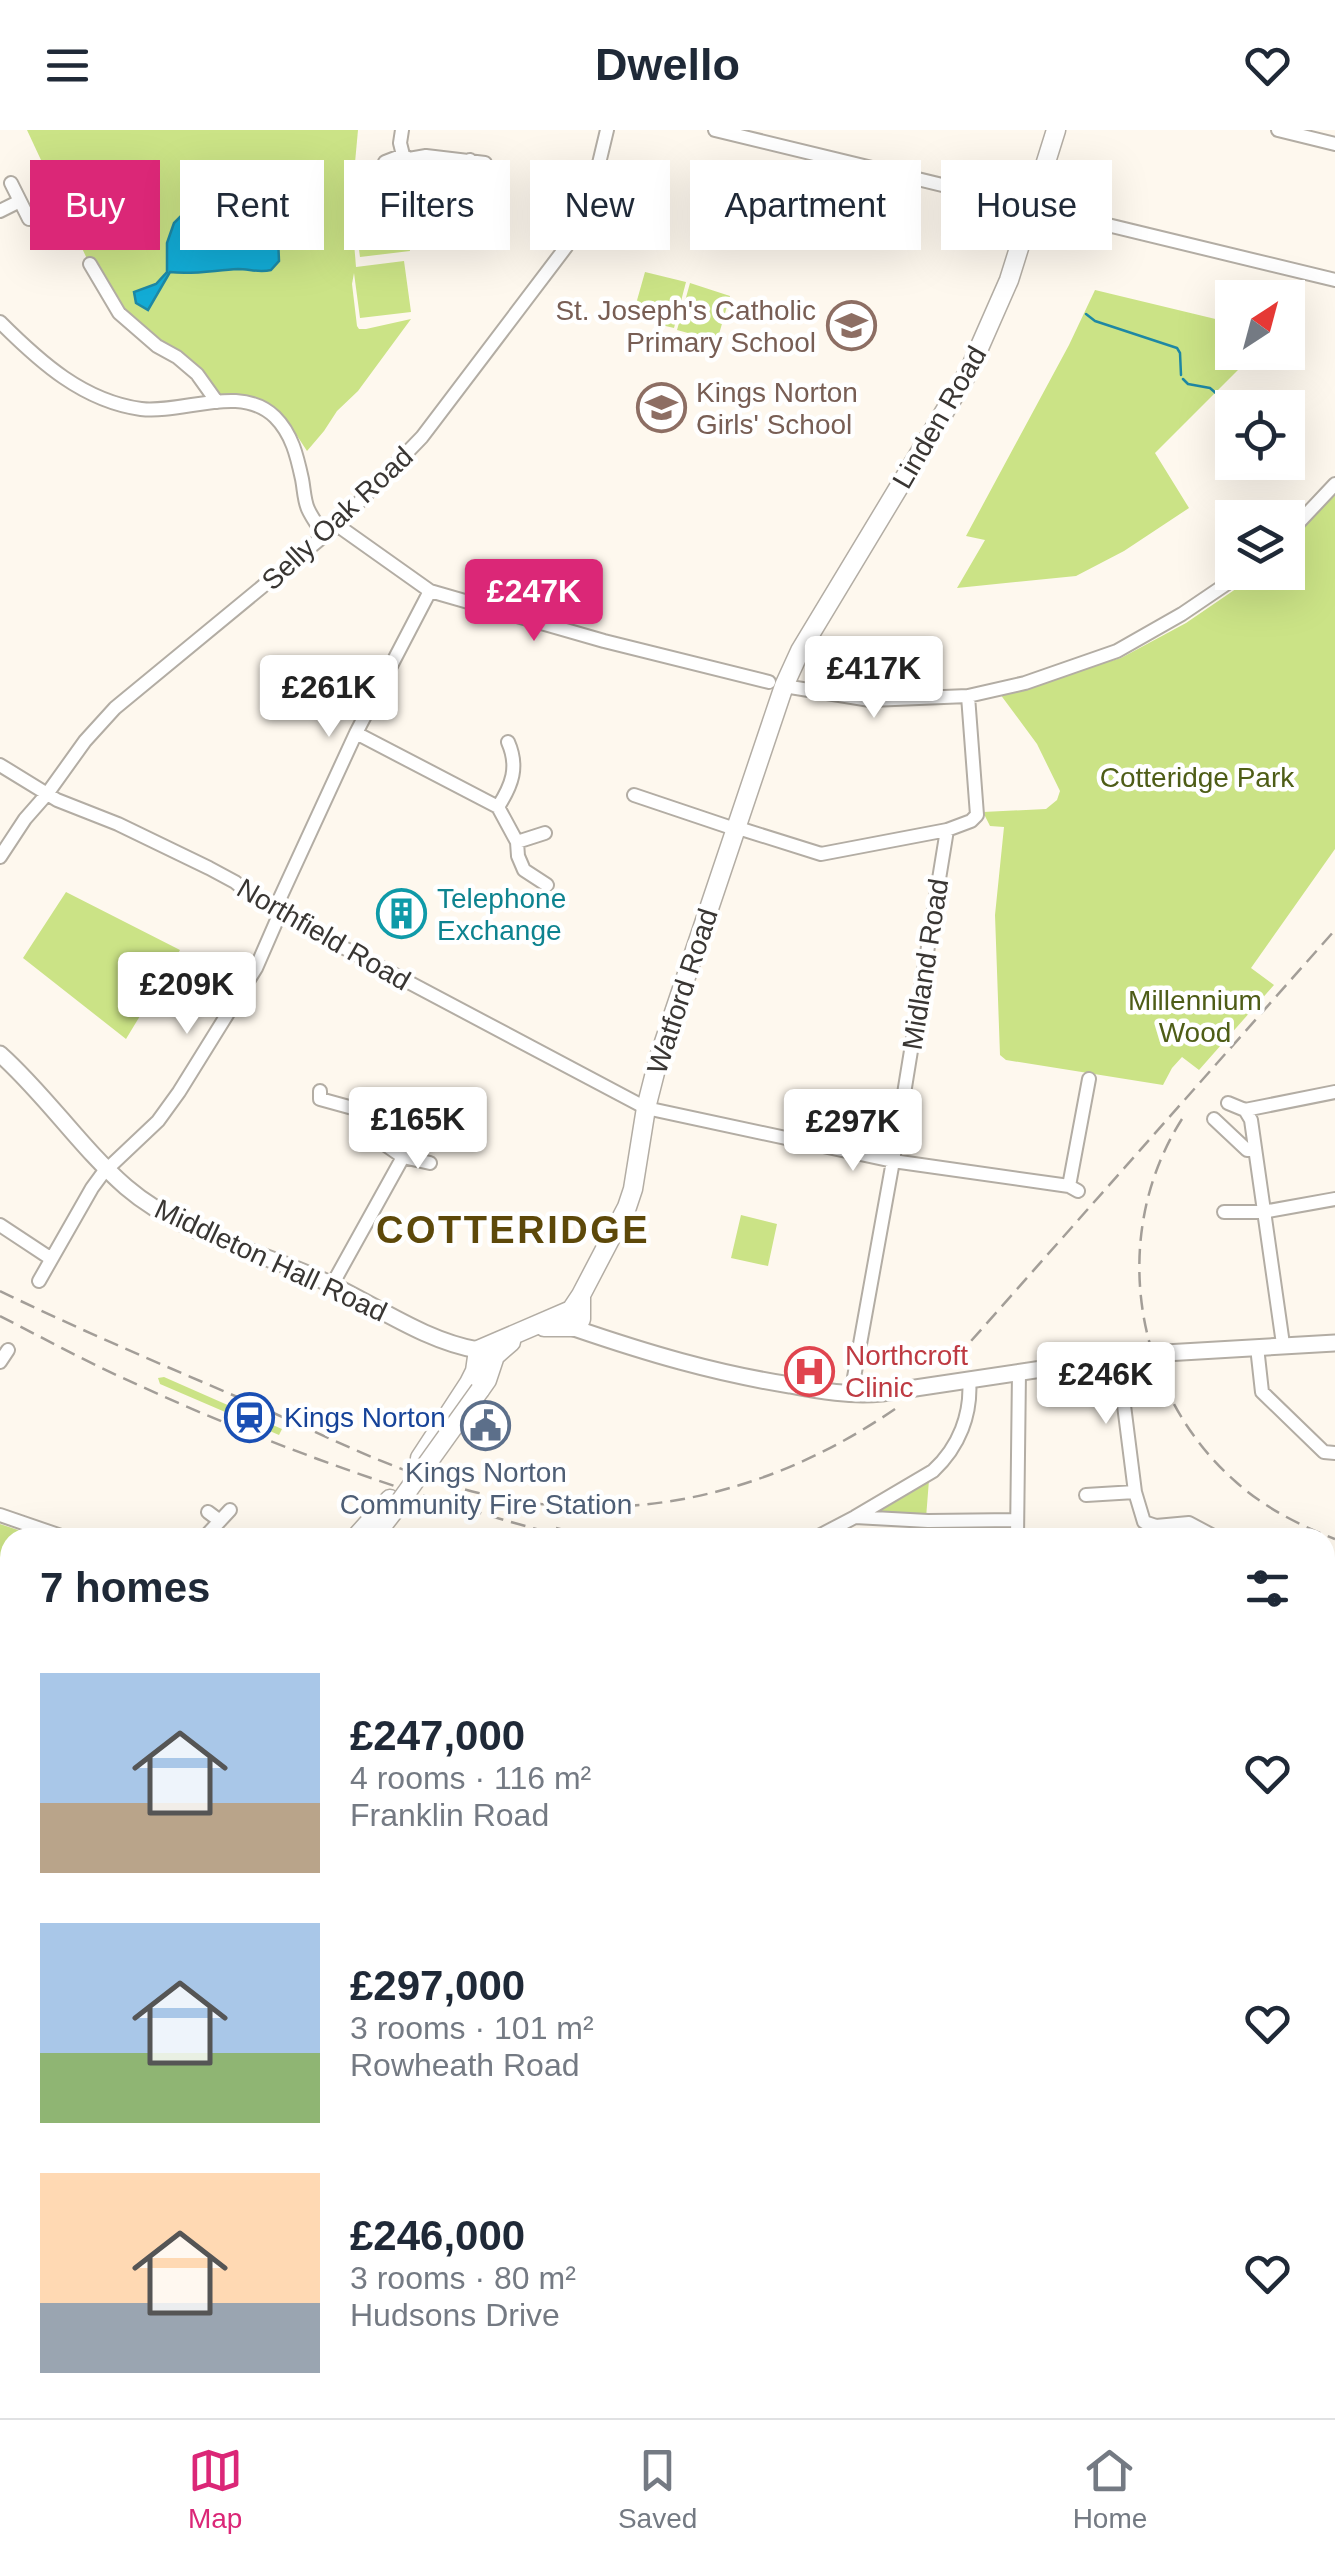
<!DOCTYPE html>
<meta charset="utf-8">
<style>
:root{--surface:#fff;--page:#f2f2f3;--text:#1f2937;--muted:#747a83;--line:#e0e1e3;--accent:#db2777}
body{margin:0;font-family:Helvetica,sans-serif;background:var(--page);color:var(--text);height:100vh;display:flex;flex-direction:column;font-size:38px;white-space:nowrap}
*{box-sizing:border-box;margin:0}
p{font-size:32px;color:var(--muted)}
.icon{flex:none;width:55px;height:55px;fill:none;stroke:currentColor;stroke-width:2;stroke-linecap:round;stroke-linejoin:round}
.map{position:relative;flex:1;overflow:hidden}
.drawer{position:absolute;left:0px;top:1398px;width:1335px;height:892px;display:flex;flex-direction:column;background:var(--surface);border-radius:30px 30px 0 0;box-shadow:0 10px 40px #0002}
.drawer>*{flex:none}
.top-card{position:absolute;left:30px;top:30px;width:1275px;height:90px;display:flex;gap:20px}
.needle{width:65px;rotate:36deg}
.tools{position:absolute;left:1215px;top:150px;display:grid;gap:20px}
.tools a{display:grid;place-items:center;width:90px;height:90px;border-radius:0px;background:var(--surface);box-shadow:0 10px 40px #0002;font-size:50px}
.price{position:absolute;translate:-50% -85px;padding:0 22px;border-radius:10px;background:#fff;color:#222;font-size:32px;line-height:65px;filter:drop-shadow(0 2px 5px #0008)}
.price::after{content:'';position:absolute;left:50%;top:60px;width:30px;height:22px;margin-left:-15px;background:inherit;clip-path:polygon(0 0,100% 0,50% 100%)}
.price.current{background:var(--accent);color:#fff}
ul{padding:0;list-style:none}
li{display:flex;align-items:center;gap:30px;height:250px;padding:0 40px}
li span{display:grid;place-items:center;flex:none;width:280px;height:200px;border-radius:0px;color:#555}
li>.icon{margin-inline-start:auto}
span .icon{width:120px;height:120px;fill:#fffc;stroke-width:1}
li b{font-size:42px}
h2{display:flex;justify-content:space-between;align-items:center;height:120px;padding:0 40px;font-size:42px}
.pill{padding:0 35px;border-radius:0px;background:var(--surface);box-shadow:0 10px 40px #0002;font-size:35px;line-height:90px}
.pill.current{background:var(--accent);color:#fff}
header{display:flex;justify-content:space-between;align-items:center;height:130px;padding:0 40px;background:var(--surface);font-size:45px;font-weight:700}
.tab-bar{display:flex;justify-content:space-around;align-items:center;height:140px;border-top:2px solid var(--line);background:var(--surface);font-size:28px;color:var(--muted)}
.tab-bar a{display:grid;justify-items:center;gap:5px}
.tab-bar .current{color:var(--accent)}
.map>svg:first-child{display:block}
.green{fill:#cbe386}
.water{fill:#12abd5;stroke:#1e88a4;stroke-width:2.5}
.lines{fill:none;stroke-linecap:round;stroke-linejoin:round}
.stream{stroke:#1e88a4;stroke-width:2.5}
.river{stroke:#12abd5;stroke-width:18}
.minor-casing{stroke:#b3ada4;stroke-width:16}
.major-casing{stroke:#b3ada4;stroke-width:19}
.highway-casing{stroke:#b3ada4;stroke-width:21}
.minor{stroke:#fff;stroke-width:12}
.major{stroke:#fff;stroke-width:15}
.highway{stroke:#fff;stroke-width:18}
.rail{stroke:#a39e98;stroke-width:2.5;stroke-dasharray:15 8;stroke-linecap:butt}
.major-bridge-casing{stroke:#b3ada4;stroke-width:19;stroke-linecap:butt}
.highway-bridge-casing{stroke:#b3ada4;stroke-width:21;stroke-linecap:butt}
.major-bridge{stroke:#fff;stroke-width:15}
.highway-bridge{stroke:#fff;stroke-width:18}
.labels{text-anchor:middle;stroke-width:9;stroke-linejoin:round;paint-order:stroke}
.education-label{font-size:28px;fill:#785e54;stroke:#fff;text-anchor:end}
.street-label{font-size:28px;fill:#393633;stroke:#fff}
.park-label{font-size:28px;fill:#4e5d17;stroke:#fff}
.culture-label{font-size:28px;fill:#0d838f;stroke:#fff;text-anchor:start}
.health-label{font-size:28px;fill:#be3a42;stroke:#fff;text-anchor:start}
.transit-label{font-size:28px;fill:#164399;stroke:#fff;text-anchor:start}
.service-label{font-size:28px;fill:#4e5e75;stroke:#fff}
.district-label{font-size:38px;font-weight:bold;letter-spacing:2.5px;fill:#5d4809;stroke:#fff}
</style>
<header><svg class="icon" aria-label="menu" viewBox="0 0 24 24"><path d="M4 6h16M4 12h16M4 18h16"/></svg>Dwello<svg class="icon" aria-label="heart" viewBox="0 0 24 24"><path d="M12 20l-8-8c-3-5 5-10 8-4 3-6 11-1 8 4z"/></svg></header>
<div class="map">
<svg width="1335" height="2288" viewBox="0 0 1335 2288">
<rect width="100%" height="100%" fill="#fef8ee"/>
<!-- green -->
<path class="green" d="M27,0H358L351,76L356,137L404,131L411,182L360,188L354,143L352,154L357,196L359,199H366L411,189L358,261L337,281L324,301L307,321L288,292L263,274L216,265L178,219L171,221L123,182L88,131Z
M461,62L468,113L417,119L411,68Z
M404,70L410,121L360,127L353,76Z
M645,142L686,152L674,198L632,188Z
M690,153L730,166L717,211L677,200Z
M1095,160L1232,193V222L1255,223L1155,323L1189,378L1124,421L1076,446L957,458L985,410L966,406L1069,215Z
M1335,363V719L1251,838L1274,855L1199,940L1182,927L1172,938L1163,955L1006,930L1000,925L995,785L1004,697L990,696L983,682L1046,679L1057,670L1060,661L1037,614L1000,564L1121,528L1186,493L1246,452L1256,443L1288,442V413Z
M66,762L180,820L126,909L23,828Z
M741,1085L777,1094L768,1136L731,1128Z
M164,1247L282,1299L279,1305L160,1254L158,1248Z
M929,1350L926,1388L875,1384Z
M0,1394L39,1407L10,1408V1506L5,1502L4,1483L0,1473Z
M0,1514L10,1520V2261L0,2254Z
M1335,1745V1825L1325,1841V1746Z
M1325,1869L1335,1875V2052L1325,2050Z
M1325,2169L1335,2172V2288H1308L1282,2280H1325Z
M172,2280H668L663,2288H169Z
M698,2280H799L790,2288H693Z"/>
<!-- water -->
<path class="water" d="M254,42L269,44L276,61L279,131L271,140C259,143 249,139 238,139C215,140 193,145 170,142L148,180L136,173L134,162L156,154L167,142V113L174,93L181,86L234,44Z"/>
<g class="lines">
<!-- stream -->
<path class="stream" d="M1086,184L1095,191L1177,218L1180,223L1181,245
M1183,249L1188,254L1210,258L1233,278
M0,1804L10,1827
M590,2288L591,2280"/>
<!-- river -->
<path class="river" d="M0,1482V1484
M0,1502L2,1508L10,1512
M1325,1906L1335,1911"/>
<defs>
<path id="minor" d="M402,0L400,13L403,25L409,29L426,26L485,33
M715,0L1335,150
M1278,0L1335,14
M385,32L403,25
M467,52L470,30
M11,53L20,71
M0,81L20,71L29,89
M90,134L119,183L157,216L177,227L197,244L217,272
M0,192C40,232 83,271 141,279C184,284 240,253 275,287C292,304 297,326 302,349C304,359 304,370 308,379C312,388 319,397 324,405
M337,395L430,461L604,511L769,552
M1288,404L1335,354
M784,556L870,570L968,566L1025,553L1117,521L1182,484L1244,442
M356,603L498,677L517,712L518,726L524,740L547,755
M0,635L57,670L118,694L209,738L235,752L265,776L646,978L893,1031L1069,1056L1078,1061
M634,665L735,699
M498,677C512,655 519,637 508,612
M735,697L821,724L947,700L971,691L977,685L968,566
M517,712L545,703
M0,727L25,689L47,664L85,611L115,578L337,395L422,307L566,117L589,75L607,0
M274,781L356,603L430,461
M320,961V969L360,980L370,987L364,1000L403,1027L332,1155
M1228,973L1245,980L1251,990L1283,1214
M1245,980L1335,962
M1214,989L1247,1020H1255
M403,1027L430,1033
M1069,1056L1089,949
M1224,1082H1263L1335,1069
M0,1095L50,1128
M39,1151L92,1058L103,1043L158,991L179,962L256,838L280,783
M1257,1217L1262,1262L1324,1322L1335,1323
M1118,1228L1135,1362L1144,1392L1156,1396L1189,1393L1217,1408
M0,1232L8,1220
M851,1264L893,1031L947,700
M1086,1365L1135,1362
M208,1382L220,1391
M0,1385L67,1408
M855,1387L928,1391L1017,1390
M204,1408L230,1380
M815,1408L855,1387L933,1341C959,1317 972,1284 969,1249
M1017,1408L1019,1242
M1325,1604L1335,1602
M1325,1859L1335,1841
M0,2261L10,2265
M1060,2280L1098,2288
M921,2288L953,2280"/>
<path id="major" d="M0,924C46,965 80,1017 126,1057C184,1107 265,1122 332,1155C380,1178 426,1211 478,1220
M574,1198C647,1223 714,1243 790,1255C820,1261 851,1266 882,1263L1142,1224
M1165,1223L1335,1213"/>
<path id="highway" d="M544,1197H577L581,1189V1167
M480,1260L487,1250L495,1226L511,1212
M420,1328L469,1253L475,1241L478,1220L571,1180L581,1165L627,1077L633,1059L646,978L659,927L784,556L800,521L969,241L1009,150L1056,0
M355,1408L390,1369
M373,1408L393,1382
M71,2288L78,2280"/>
</defs>
<!-- minor casing -->
<use href="#minor" class="minor-casing"/>
<!-- major casing -->
<use href="#major" class="major-casing"/>
<!-- highway casing -->
<use href="#highway" class="highway-casing"/>
<!-- minor -->
<use href="#minor" class="minor"/>
<!-- major -->
<use href="#major" class="major"/>
<!-- highway -->
<use href="#highway" class="highway"/>
<!-- rail -->
<path class="rail" d="M1182,989C1108,1105 1133,1262 1236,1352C1265,1378 1299,1395 1335,1409
M0,1161C84,1202 170,1238 256,1275C314,1301 370,1329 430,1349C596,1405 756,1375 898,1277
M0,1186C41,1207 81,1229 123,1248C267,1315 416,1368 570,1408
M956,1228L1335,800
M556,1398L596,1408
M1325,1446L1335,1445"/>
<defs>
<path id="major-bridge" d="M1142,1224L1165,1223"/>
<path id="highway-bridge" d="M399,1373L480,1260"/>
</defs>
<!-- major-bridge casing -->
<use href="#major-bridge" class="major-bridge-casing"/>
<!-- highway-bridge casing -->
<use href="#highway-bridge" class="highway-bridge-casing"/>
<!-- major-bridge -->
<use href="#major-bridge" class="major-bridge"/>
<!-- highway-bridge -->
<use href="#highway-bridge" class="highway-bridge"/>
</g>
<!-- icons -->
<defs>
<symbol id="school-ring" viewBox="-11 -11 22 22"><circle r="9.5" fill="#fff" stroke="#8d6e63" stroke-width="1.5"/><path d="M0-5L7-2L0 1L-7-2ZM-4 1L0 2.5L4 1V4Q0 6-4 4Z" fill="#8d6e63"/></symbol>
<symbol id="building-ring" viewBox="-11 -11 22 22"><circle r="9.5" fill="#fff" stroke="#0f9aa8" stroke-width="1.5"/><path d="M-4-6H4V6H1V3H-1V6H-4ZM-2.5-4.3h1.7v1.8h-1.7ZM.8-4.3h1.7v1.8H.8ZM-2.5-1h1.7V.8h-1.7ZM.8-1h1.7V.8H.8Z" fill="#0f9aa8"/></symbol>
<symbol id="hospital-ring" viewBox="-11 -11 22 22"><circle r="9.5" fill="#fff" stroke="#e0444e" stroke-width="1.5"/><path d="M-5-5h3v3.5h4V-5h3V5h-3V1.5h-4V5h-3Z" fill="#e0444e"/></symbol>
<symbol id="station-ring" viewBox="-11 -11 22 22"><circle r="9.5" fill="#fff" stroke="#1a4fb4" stroke-width="1.5"/><path d="M-3-6H3Q5-6 5-4V2Q5 4 3 4L4.5 6H3L1.5 4h-3L-3 6H-4.5L-3 4Q-5 4-5 2V-4Q-5-6-3-6ZM-3.5-4v3h7v-3ZM-3.5 1v1.5H-2V1ZM2 1v1.5H3.5V1Z" fill="#1a4fb4"/></symbol>
<symbol id="civic-ring" viewBox="-11 -11 22 22"><circle r="9.5" fill="#fff" stroke="#5c6f8a" stroke-width="1.5"/><path d="M-.6-6.5H3V-4.5H.6V-3L4-1V1h2V6H-6V1h2V-1L-.6-3ZM-1.2 2.5V6h2.4V2.5Z" fill="#5c6f8a"/></symbol>
</defs>
<g fill-rule="evenodd">
<use href="#school-ring" x="824" y="168" width="55" height="55"/>
<use href="#school-ring" x="634" y="250" width="55" height="55"/>
<use href="#building-ring" x="374" y="756" width="55" height="55"/>
<use href="#hospital-ring" x="782" y="1214" width="55" height="55"/>
<use href="#station-ring" x="222" y="1260" width="55" height="55"/>
<use href="#civic-ring" x="458" y="1268" width="55" height="55"/>
</g>
<g class="labels">
<!-- education labels -->
<g class="education-label">
<text x="816" y="190">St. Joseph's Catholic<tspan x="816" dy="32">Primary School</tspan></text>
<text x="696" y="272" text-anchor="start">Kings Norton<tspan x="696" dy="32">Girls' School</tspan></text>
</g>
<!-- street labels -->
<g class="street-label">
<text transform="translate(939 287) rotate(-60)" y="10">Linden Road</text>
<text transform="translate(337 388) rotate(-43)" y="10">Selly Oak Road</text>
<text transform="translate(324 804) rotate(30)" y="10">Northfield Road</text>
<text transform="translate(925 834) rotate(-81)" y="10">Midland Road</text>
<text transform="translate(682 861) rotate(-72)" y="10">Watford Road</text>
<text transform="translate(271 1130) rotate(25)" y="10">Middleton Hall Road</text>
</g>
<!-- park labels -->
<g class="park-label">
<text x="1197" y="657">Cotteridge Park</text>
<text x="1195" y="880">Millennium<tspan x="1195" dy="32">Wood</tspan></text>
</g>
<!-- culture labels -->
<g class="culture-label">
<text x="437" y="778">Telephone<tspan x="437" dy="32">Exchange</tspan></text>
</g>
<!-- health labels -->
<g class="health-label">
<text x="845" y="1235">Northcroft<tspan x="845" dy="32">Clinic</tspan></text>
</g>
<!-- transit labels -->
<g class="transit-label">
<text x="284" y="1297">Kings Norton</text>
</g>
<!-- service labels -->
<g class="service-label">
<text x="486" y="1352">Kings Norton<tspan x="486" dy="32">Community Fire Station</tspan></text>
</g>
<!-- district labels -->
<g class="district-label">
<text x="513" y="1113">COTTERIDGE</text>
</g>
</g>
</svg>
<div class="tools">
<a><svg class="needle" viewBox="-14 -14 28 28"><path d="M0-13l5 13h-10z" fill="#e53935"/><path d="M0 13l5-13h-10z" fill="#747a83"/></svg></a>
<a><svg class="icon" aria-label="locate" viewBox="0 0 24 24"><circle cx="12" cy="12" r="6"/><path d="M12 2v4M12 18v4M2 12h4M18 12h4"/></svg></a>
<a><svg class="icon" aria-label="layers" viewBox="0 0 24 24"><path d="M12 4l9 5-9 5-9-5zM3 14l9 5 9-5"/></svg></a>
</div>
<b class="price current" style="left:534px;top:514px">£247K</b>
<b class="price" style="left:874px;top:591px">£417K</b>
<b class="price" style="left:329px;top:610px">£261K</b>
<b class="price" style="left:187px;top:907px">£209K</b>
<b class="price" style="left:418px;top:1042px">£165K</b>
<b class="price" style="left:853px;top:1044px">£297K</b>
<b class="price" style="left:1106px;top:1297px">£246K</b>
<div class="top-card">
<a class="pill current">Buy</a>
<a class="pill">Rent</a>
<a class="pill">Filters</a>
<a class="pill">New</a>
<a class="pill">Apartment</a>
<a class="pill">House</a>
</div>
<section class="drawer">
<h2>7 homes<svg class="icon" aria-label="filters" viewBox="0 0 24 24"><path d="M4 7h16M4 17h16"/><circle cx="9" cy="7" r="2"/><circle cx="15" cy="17" r="2"/></svg></h2>
<ul>
<li><span style="background:linear-gradient(#a9c7e8 65%,#b9a48a 0)"><svg class="icon" aria-label="home" viewBox="0 0 24 24"><path d="M3 11l9-7 9 7M6 9v11h12V9"/></svg></span><div><b>£247,000</b><p>4 rooms · 116 m²</p><p>Franklin Road</p></div><svg class="icon" aria-label="heart" viewBox="0 0 24 24"><path d="M12 20l-8-8c-3-5 5-10 8-4 3-6 11-1 8 4z"/></svg></li>
<li><span style="background:linear-gradient(#a9c7e8 65%,#8fb573 0)"><svg class="icon" aria-label="home" viewBox="0 0 24 24"><path d="M3 11l9-7 9 7M6 9v11h12V9"/></svg></span><div><b>£297,000</b><p>3 rooms · 101 m²</p><p>Rowheath Road</p></div><svg class="icon" aria-label="heart" viewBox="0 0 24 24"><path d="M12 20l-8-8c-3-5 5-10 8-4 3-6 11-1 8 4z"/></svg></li>
<li><span style="background:linear-gradient(#ffd9b3 65%,#9aa5b1 0)"><svg class="icon" aria-label="home" viewBox="0 0 24 24"><path d="M3 11l9-7 9 7M6 9v11h12V9"/></svg></span><div><b>£246,000</b><p>3 rooms · 80 m²</p><p>Hudsons Drive</p></div><svg class="icon" aria-label="heart" viewBox="0 0 24 24"><path d="M12 20l-8-8c-3-5 5-10 8-4 3-6 11-1 8 4z"/></svg></li>
</ul>
</section>
</div>
<nav class="tab-bar">
<a class="current"><svg class="icon" aria-label="map" viewBox="0 0 24 24"><path d="M3 6l6-2 6 2 6-2v14l-6 2-6-2-6 2zM9 4v14M15 6v14"/></svg>Map</a>
<a><svg class="icon" aria-label="saved" viewBox="0 0 24 24"><path d="M7 4h10v16l-5-4-5 4z"/></svg>Saved</a>
<a><svg class="icon" aria-label="home" viewBox="0 0 24 24"><path d="M3 11l9-7 9 7M6 9v11h12V9"/></svg>Home</a>
</nav>
